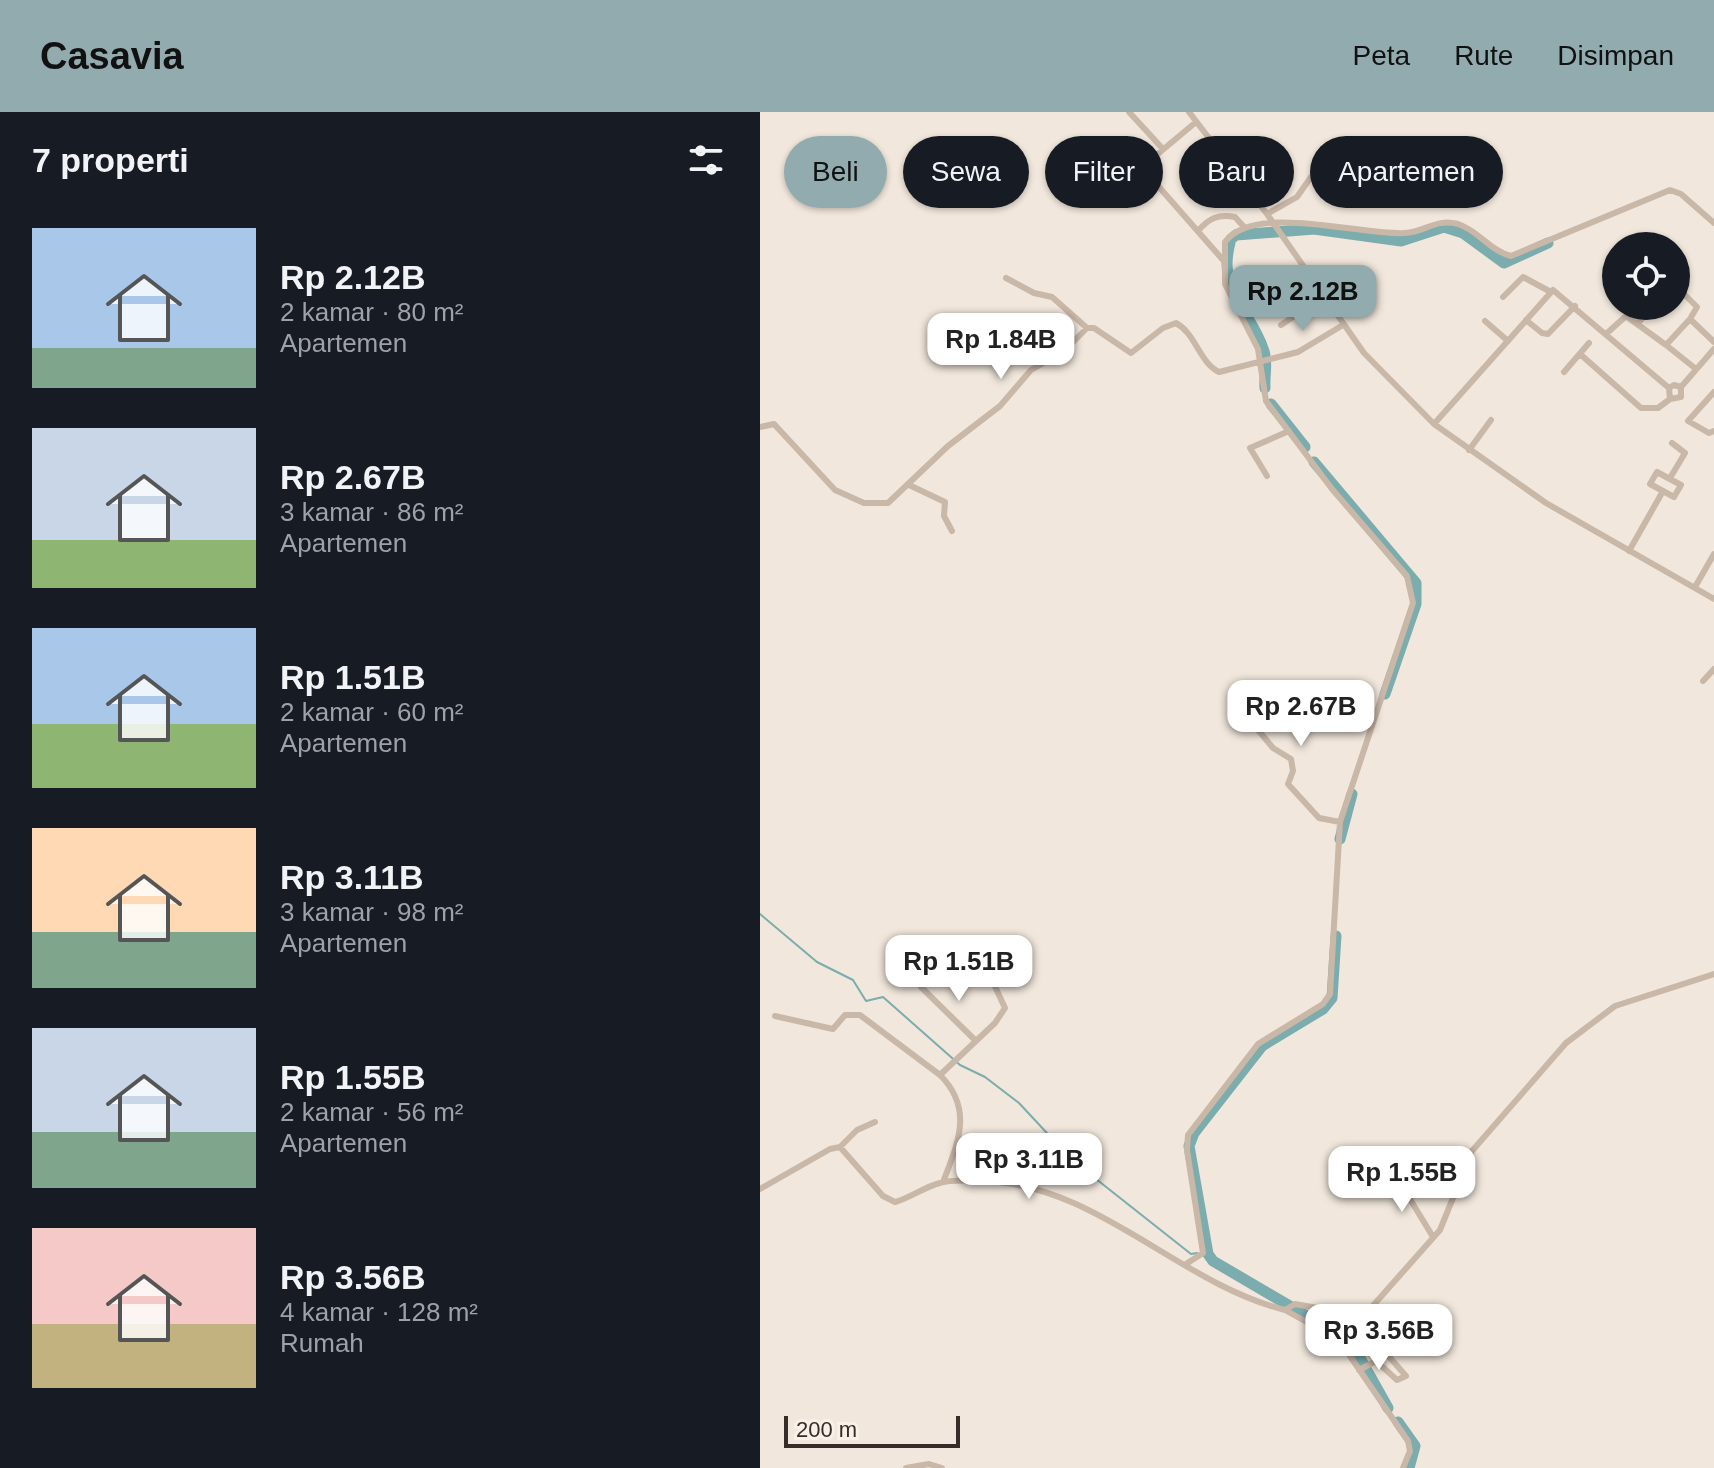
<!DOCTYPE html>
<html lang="id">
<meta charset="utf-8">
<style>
:root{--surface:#171b24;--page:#242831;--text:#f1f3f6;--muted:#9ea1a6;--accent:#92abae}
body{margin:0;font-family:Helvetica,sans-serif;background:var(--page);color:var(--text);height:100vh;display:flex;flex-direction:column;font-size:30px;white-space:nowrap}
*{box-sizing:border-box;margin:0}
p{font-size:26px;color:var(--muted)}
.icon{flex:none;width:44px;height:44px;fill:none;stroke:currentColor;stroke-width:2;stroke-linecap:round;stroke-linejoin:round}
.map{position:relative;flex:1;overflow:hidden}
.drawer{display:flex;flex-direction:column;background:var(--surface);width:760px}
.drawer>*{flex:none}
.guide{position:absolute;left:24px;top:24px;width:760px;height:72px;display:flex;gap:16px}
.controls{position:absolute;left:842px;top:120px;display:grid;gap:16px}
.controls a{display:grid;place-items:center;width:88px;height:88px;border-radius:50%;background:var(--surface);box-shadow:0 2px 6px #0004;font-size:40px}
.scale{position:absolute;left:24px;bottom:20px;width:176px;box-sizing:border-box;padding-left:8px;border:4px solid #362c28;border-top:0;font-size:22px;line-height:28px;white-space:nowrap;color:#362c28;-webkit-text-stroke:6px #f9f1e8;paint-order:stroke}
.price{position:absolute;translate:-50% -68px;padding:0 18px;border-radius:16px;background:#fff;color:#222;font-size:26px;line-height:52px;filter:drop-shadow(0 2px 4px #0008)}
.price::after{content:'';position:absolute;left:50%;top:48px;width:24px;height:18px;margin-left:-12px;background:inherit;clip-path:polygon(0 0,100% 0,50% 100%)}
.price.current{background:var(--accent);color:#111}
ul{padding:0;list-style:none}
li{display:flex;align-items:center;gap:24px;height:200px;padding:0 32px}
li span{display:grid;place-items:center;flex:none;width:224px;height:160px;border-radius:0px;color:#555}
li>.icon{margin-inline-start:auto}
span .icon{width:96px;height:96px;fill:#fffc;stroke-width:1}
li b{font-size:34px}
h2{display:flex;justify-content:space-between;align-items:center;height:96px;padding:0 32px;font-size:34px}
.tag{padding:0 28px;border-radius:36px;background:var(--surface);box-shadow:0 2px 6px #0004;font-size:28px;line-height:72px}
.tag.current{background:var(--accent);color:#111}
header{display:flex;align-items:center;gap:48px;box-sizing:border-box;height:112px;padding:0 40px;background:var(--accent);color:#111}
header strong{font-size:38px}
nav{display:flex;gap:44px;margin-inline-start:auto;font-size:28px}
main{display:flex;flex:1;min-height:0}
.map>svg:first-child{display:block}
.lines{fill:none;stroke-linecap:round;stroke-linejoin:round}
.stream{stroke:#7bacae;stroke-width:2}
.river{stroke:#7bacae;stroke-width:11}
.street{stroke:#c9b7a8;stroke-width:6}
</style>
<header>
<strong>Casavia</strong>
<nav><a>Peta</a><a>Rute</a><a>Disimpan</a></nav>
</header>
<main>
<section class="drawer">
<h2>7 properti<svg class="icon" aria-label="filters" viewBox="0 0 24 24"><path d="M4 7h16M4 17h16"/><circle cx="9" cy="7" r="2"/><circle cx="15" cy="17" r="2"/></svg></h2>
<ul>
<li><span style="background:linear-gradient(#a9c7e8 75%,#7fa58c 0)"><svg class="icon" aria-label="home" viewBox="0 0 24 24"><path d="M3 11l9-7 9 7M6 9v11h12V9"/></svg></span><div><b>Rp 2.12B</b><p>2 kamar · 80 m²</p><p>Apartemen</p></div></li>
<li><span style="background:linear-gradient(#c9d6e8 70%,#8fb573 0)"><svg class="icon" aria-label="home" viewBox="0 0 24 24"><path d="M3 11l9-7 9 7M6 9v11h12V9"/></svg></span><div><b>Rp 2.67B</b><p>3 kamar · 86 m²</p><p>Apartemen</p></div></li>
<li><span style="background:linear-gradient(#a9c7e8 60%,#8fb573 0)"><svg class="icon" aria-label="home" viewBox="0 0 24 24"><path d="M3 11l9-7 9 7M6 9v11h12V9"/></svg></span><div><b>Rp 1.51B</b><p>2 kamar · 60 m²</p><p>Apartemen</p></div></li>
<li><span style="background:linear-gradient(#ffd9b3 65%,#7fa58c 0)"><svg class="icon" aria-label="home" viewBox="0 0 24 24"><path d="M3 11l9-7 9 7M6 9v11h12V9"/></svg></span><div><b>Rp 3.11B</b><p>3 kamar · 98 m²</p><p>Apartemen</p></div></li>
<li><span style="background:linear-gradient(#c9d6e8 65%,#7fa58c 0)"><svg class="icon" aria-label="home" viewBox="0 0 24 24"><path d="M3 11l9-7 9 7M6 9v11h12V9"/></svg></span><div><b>Rp 1.55B</b><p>2 kamar · 56 m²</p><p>Apartemen</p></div></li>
<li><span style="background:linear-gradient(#f6c9c9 60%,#c2b280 0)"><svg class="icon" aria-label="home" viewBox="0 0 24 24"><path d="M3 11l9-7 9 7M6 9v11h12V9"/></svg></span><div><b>Rp 3.56B</b><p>4 kamar · 128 m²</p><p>Rumah</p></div></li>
</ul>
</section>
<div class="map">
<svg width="954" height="1356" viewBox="0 0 954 1356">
<rect width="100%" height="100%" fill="#f1e7dc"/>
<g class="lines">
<!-- stream -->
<path class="stream" d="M0,802L57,850L93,868L106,889L123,885L200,953L225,965L259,991L312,1048L431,1142L437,1141"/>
<!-- river -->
<path class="river" d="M505,276C504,263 508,252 504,239C491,197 455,180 471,127L476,123L554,117L641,129L684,115L703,121L744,151L788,131
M511,292L545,335
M554,350L656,471V492L625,582
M580,727L592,682
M576,824L572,886L563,897L502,934L434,1021L429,1034L448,1142L453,1149L581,1224L600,1246L628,1296
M638,1310L655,1334L649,1356"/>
<!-- street -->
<path class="street" d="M369,0L403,37
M429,0L507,102L604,241L674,312L786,391L954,487
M436,10L387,51L385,59L463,148
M507,102L537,85L551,65L571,79L586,69V65
M438,119C449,106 458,102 475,105L485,116
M246,166L274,181L292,185L327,216
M916,174L937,195L930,207
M743,185L763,165L789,179
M766,208L782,221L788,222L815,194
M725,209L748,229
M879,210L894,194
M521,213L564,184
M846,222L866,204L906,233
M820,242L881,296H898L910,287
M936,257L906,233L930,207L954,230
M804,260L829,231
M921,275L954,237
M954,280L928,309L949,321L954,319
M674,312L793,178L909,276L910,287L921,285V275L914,273L909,276
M0,315L14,312L75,378L104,391H128L188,334L240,294L271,258L303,240L327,216H334L371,241L403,216L416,211C436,222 439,250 459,260L538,240L583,213
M709,338L731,308
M897,360L921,373L914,385L890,372Z
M507,364L490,336L529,319
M910,366L925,341L912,331
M149,373L185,390L184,404L192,419
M869,439L903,379
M935,475L954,442
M943,569L954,557
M470,584L513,636L531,647L533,659L528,672L559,706L580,710
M161,875L216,929
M15,904L73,917L85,903H100L180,963
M80,1035L97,1018L115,1010
M636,1064L673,1125
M183,1070C198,1031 214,997 180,963L235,911L245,896L226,855
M0,1077L70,1037L80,1035L123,1084L135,1090C150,1086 164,1075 180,1071C193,1067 209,1069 223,1069C337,1072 418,1171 525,1198L535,1192L596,1203L610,1197L680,1118L712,1039L806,931L855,894L954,862
M426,1152L443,1141L427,1038L428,1023L498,932L563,892L570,882L580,710L653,491L647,464L572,377L506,289L498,237L465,172V130C495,90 602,124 645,121C665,120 676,106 698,112C718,118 730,139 751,144L910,78L921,82L954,111
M525,1198L579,1228L648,1329L650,1339L643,1356
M599,1258L616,1249L637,1268L646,1264L611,1224L610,1197
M146,1356L169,1352L182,1356"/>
</g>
</svg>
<div class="controls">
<a><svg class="icon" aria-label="locate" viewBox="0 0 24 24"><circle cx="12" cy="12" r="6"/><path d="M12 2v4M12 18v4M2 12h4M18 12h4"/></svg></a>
</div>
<div class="scale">200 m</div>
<b class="price current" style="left:543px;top:221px">Rp 2.12B</b>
<b class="price" style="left:241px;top:269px">Rp 1.84B</b>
<b class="price" style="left:541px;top:636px">Rp 2.67B</b>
<b class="price" style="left:199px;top:891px">Rp 1.51B</b>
<b class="price" style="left:269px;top:1089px">Rp 3.11B</b>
<b class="price" style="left:642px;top:1102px">Rp 1.55B</b>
<b class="price" style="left:619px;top:1260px">Rp 3.56B</b>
<div class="guide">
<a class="tag current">Beli</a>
<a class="tag">Sewa</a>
<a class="tag">Filter</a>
<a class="tag">Baru</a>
<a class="tag">Apartemen</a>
</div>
</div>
</main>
